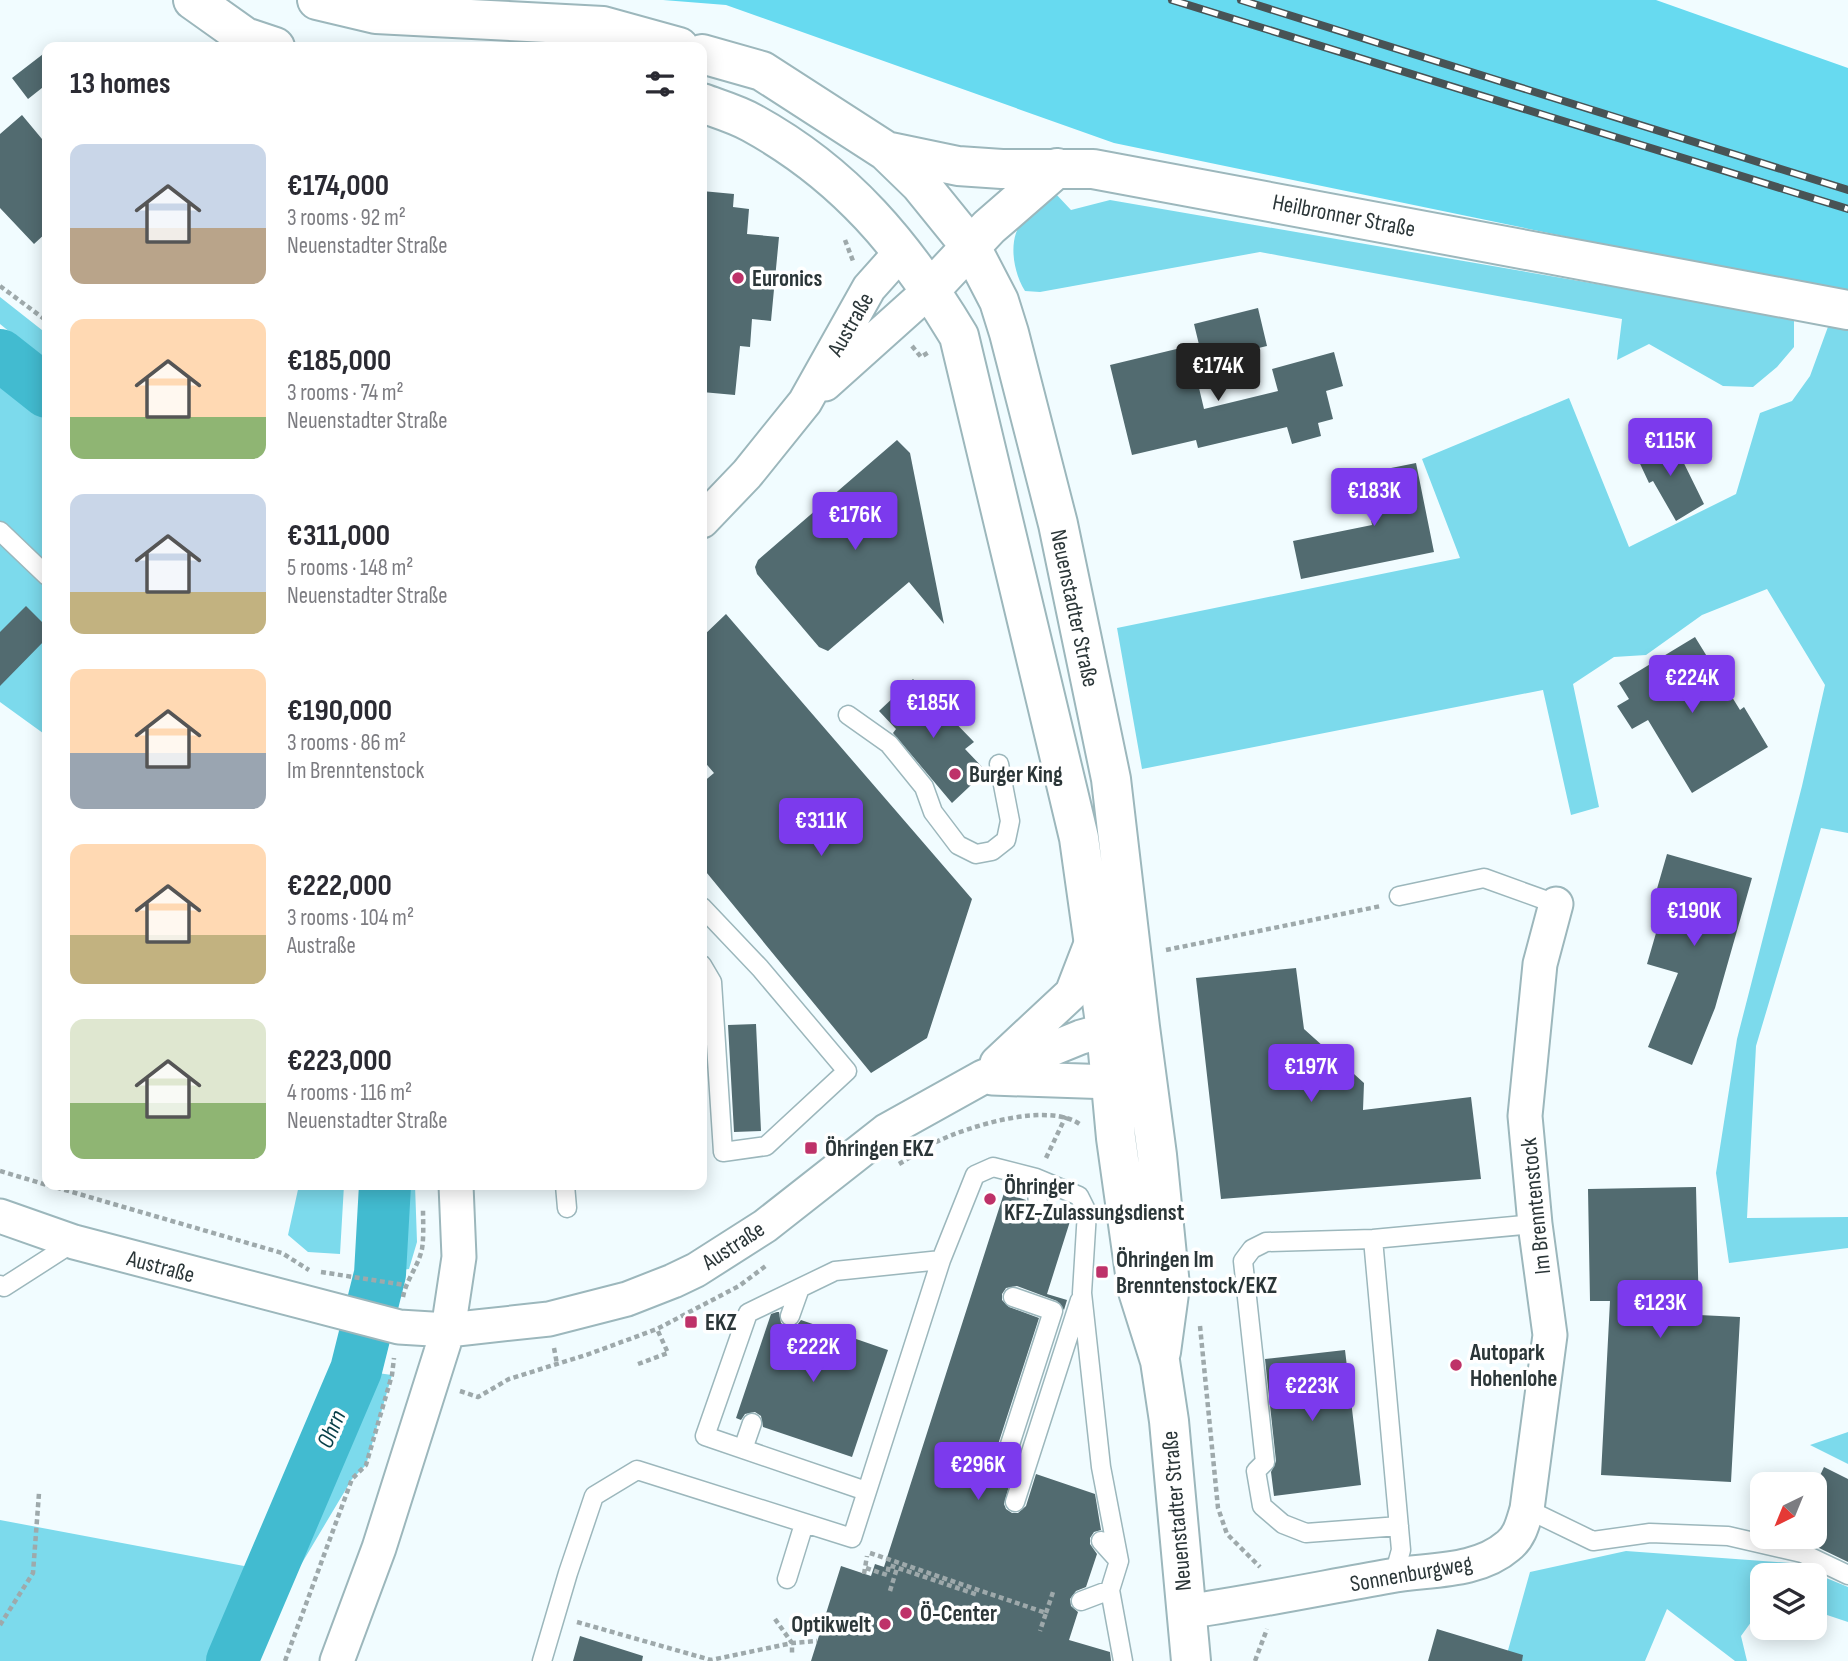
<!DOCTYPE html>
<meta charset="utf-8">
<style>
:root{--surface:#fff;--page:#f2f2f3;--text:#2b2b33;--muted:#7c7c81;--accent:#7c3aed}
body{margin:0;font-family:"Sofia Sans Condensed",sans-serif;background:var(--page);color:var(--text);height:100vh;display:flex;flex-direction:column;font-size:26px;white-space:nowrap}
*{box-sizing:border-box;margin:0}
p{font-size:23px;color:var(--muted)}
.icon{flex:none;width:38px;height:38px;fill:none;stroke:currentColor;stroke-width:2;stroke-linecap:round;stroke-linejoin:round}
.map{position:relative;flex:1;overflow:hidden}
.drawer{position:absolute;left:42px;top:42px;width:665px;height:1148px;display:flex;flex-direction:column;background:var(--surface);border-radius:14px;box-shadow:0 4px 18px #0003}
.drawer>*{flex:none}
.needle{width:46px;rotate:223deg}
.fabs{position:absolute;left:1750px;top:1472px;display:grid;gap:14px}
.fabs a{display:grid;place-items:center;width:77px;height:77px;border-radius:14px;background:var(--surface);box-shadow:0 4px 18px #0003;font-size:35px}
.price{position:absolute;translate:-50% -60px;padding:0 16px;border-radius:7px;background:var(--accent);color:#fff;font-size:23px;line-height:46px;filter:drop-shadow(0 2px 4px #0008)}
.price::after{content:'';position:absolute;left:50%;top:42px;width:21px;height:16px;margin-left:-10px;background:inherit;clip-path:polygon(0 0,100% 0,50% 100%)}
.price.selected{background:#222;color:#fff}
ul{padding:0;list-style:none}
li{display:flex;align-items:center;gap:21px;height:175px;padding:0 28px}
li span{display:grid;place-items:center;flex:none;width:196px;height:140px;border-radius:14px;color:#555}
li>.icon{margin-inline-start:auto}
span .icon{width:84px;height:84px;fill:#fffc;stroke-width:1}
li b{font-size:30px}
h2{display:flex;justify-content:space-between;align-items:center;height:84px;padding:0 28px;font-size:30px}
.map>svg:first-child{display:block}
.green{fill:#7cdaec}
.forest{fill:#67daf0}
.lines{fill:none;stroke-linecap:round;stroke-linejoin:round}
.river{stroke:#42bbd0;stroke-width:52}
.building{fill:#526b70}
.service-casing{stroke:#9cb7bc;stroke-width:21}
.minor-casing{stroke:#9cb7bc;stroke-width:37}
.secondary-casing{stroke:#9cb7bc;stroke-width:42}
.path{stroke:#9ea9ab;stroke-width:4.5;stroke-dasharray:5 3.5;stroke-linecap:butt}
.service{stroke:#fff;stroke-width:18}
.minor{stroke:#fff;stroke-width:33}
.secondary{stroke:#fff;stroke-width:38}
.rail-casing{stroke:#485355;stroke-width:8}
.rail{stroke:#fff;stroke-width:5;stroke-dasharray:16;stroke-linecap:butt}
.poi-dot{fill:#be3269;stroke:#fff;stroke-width:2.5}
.labels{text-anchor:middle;stroke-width:7;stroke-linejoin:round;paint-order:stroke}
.street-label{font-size:23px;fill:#2b3638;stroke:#fff}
.poi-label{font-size:23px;font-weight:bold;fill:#2b3638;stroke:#fff;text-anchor:start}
.water-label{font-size:24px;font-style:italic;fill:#083f48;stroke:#fff}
</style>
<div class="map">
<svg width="1848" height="1661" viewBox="0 0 1848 1661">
<rect width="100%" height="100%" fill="#f1fcff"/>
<!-- green -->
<path class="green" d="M1055,193L1071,210L1110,200L1794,318V347L1777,367L1753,387L1723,386L1649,344L1617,360L1622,319L1260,252L1040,292L1025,291C1015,275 1010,251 1016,233C1022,217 1042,204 1055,193Z
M0,297L47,334V362L0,324Z
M1829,324L1848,328V833L1821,828L1756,1046L1747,1218L1848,1217V1248L1729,1263L1716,1173L1737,1039L1802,786L1825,685L1767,589L1702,615L1646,655L1614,657L1573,684L1599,807L1571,815L1543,690L1142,769L1117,628L1460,558L1422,459L1569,398L1629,547L1736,494L1760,413L1792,401L1810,376Z
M0,366L47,408V736L0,702Z
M299,1185H344L340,1254L308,1252L288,1235Z
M391,1185H415L417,1242L409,1269L384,1272L389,1245Z
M356,1370L392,1375L366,1465L352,1479L299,1568L259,1661H0V1520L271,1571Z
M1848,1432V1464L1810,1445Z
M1626,1551L1790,1563L1848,1587V1622L1815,1611V1575H1762V1607L1741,1636L1747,1661H1735L1667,1609L1645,1661H1505L1530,1572Z"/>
<!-- forest -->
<path class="forest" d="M663,0H1656L1848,68V295L1114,143L726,5Z"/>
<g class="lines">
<!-- river -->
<path class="river" d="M0,355L47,392
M232,1661L356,1370L380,1274L385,1185"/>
</g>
<!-- building -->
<path class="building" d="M47,51V84L28,99L12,78Z
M22,115L47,145V232L34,244L0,208V134Z
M702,191L734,194L733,207L749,209L747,234L779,237L771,321L752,319L750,347L740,346L735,395L702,392Z
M1258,308L1267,346L1203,361L1194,324Z
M1189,346L1204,409L1278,391L1272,369L1334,352L1343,386L1326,391L1333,419L1318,423L1321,436L1292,444L1287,427L1198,448L1196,440L1132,455L1110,365Z
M1671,437L1704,504L1676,521L1653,481L1649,483L1635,453Z
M897,440L910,453L944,624L909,582L828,651L819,647L757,574L755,567L758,560Z
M1416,463L1434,552L1301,579L1293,541L1372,525L1361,474Z
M26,606L47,627V638L0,686V632Z
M726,614L972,899L927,1038L871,1073L702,867V783L714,773L702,759V637Z
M1695,637L1740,710L1744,707L1768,747L1692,793L1648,720L1632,729L1617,706L1629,699L1619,683Z
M913,679L974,742L965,749L986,771L952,803L893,733L896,729L879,711Z
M1667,854L1752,878L1715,1008L1692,1065L1648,1047L1678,973L1647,964L1663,909L1652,906Z
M1296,968L1304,1029L1364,1083L1363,1110L1471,1097L1481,1179L1221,1199L1196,978Z
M756,1024L761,1131L734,1132L728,1025Z
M1696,1187L1699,1315L1740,1317L1731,1482L1601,1475L1610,1301H1590L1588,1189Z
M1004,1193L1026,1200L1028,1210L1034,1214H1044L1049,1208L1072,1215L1047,1294L1067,1300L1064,1310L1057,1301L1017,1286L1006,1288L1002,1294V1300L1009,1307L1039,1318L993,1460V1466L1001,1474H1007L1014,1468L1004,1504L1006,1509L1012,1513H1018L1026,1506L1036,1474L1095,1494L1101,1530L1094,1532L1090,1538V1544L1097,1554L1086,1587L1076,1591L1070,1599L1071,1606L1078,1612L1069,1640L1110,1652L1111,1661H811L841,1566L871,1576L875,1564L884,1567Z
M777,1312H779L781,1323L787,1327L797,1325L801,1320L888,1350L852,1457L763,1427L761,1416L755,1412L745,1414L741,1420L736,1418L771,1314Z
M1345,1350L1361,1485L1274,1496L1271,1472L1276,1461L1265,1359Z
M1824,1467L1848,1479V1562L1815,1546V1486Z
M1437,1629L1523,1655L1522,1661H1428Z
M580,1636L643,1656L642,1661H573Z"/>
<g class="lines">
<defs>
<path id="service" d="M0,531L47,576
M848,715L889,744L924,787L933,812L958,845L976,854L992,851L1006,840L1010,821L999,764
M1399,896L1484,878L1556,904
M702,907L760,968L847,1071L766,1146L723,1152L712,982L702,965
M1036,1178L1038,1204
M565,1185L567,1208
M1373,1239L1401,1550L1394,1575
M0,1285L4,1287L74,1242
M790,1316L800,1288
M743,1449L752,1423
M1004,1463L1053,1311L1013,1297
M866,1491L705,1436L748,1313L835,1271L941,1260
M1015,1502L1080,1300
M1527,1509L1593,1541L1650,1533L1728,1536L1802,1553L1848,1575
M1399,1526L1306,1533L1283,1524L1262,1506L1256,1471L1265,1462L1243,1261L1252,1249L1266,1242L1373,1239L1535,1224
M787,1579L804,1524
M1110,1590L1123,1661
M1081,1601L1110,1590L1119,1561L1101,1541
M542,1661L568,1573L594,1496L637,1470L852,1538L941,1260L975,1175L993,1167L1036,1178L1079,1196L1087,1212L1082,1293L1101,1467L1119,1561"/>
<path id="minor" d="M825,384L931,289
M702,521L747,474L805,402L869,288L902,251
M997,1063L1072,993L1094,936
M992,1078L1112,1082
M0,1216L74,1242L399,1327L448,1330L549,1319L627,1299L673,1281L696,1270L765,1226L886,1131L983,1077L1081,1037L1106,1030
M1185,1612C1254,1602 1322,1588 1390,1576C1428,1569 1477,1573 1508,1546C1520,1537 1523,1522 1527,1509L1550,1335L1535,1224L1525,1116L1540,964L1556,904
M337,1661L379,1548L448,1330L459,1257L456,1185"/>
<path id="secondary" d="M193,0L245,37L275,47
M317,0L376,14L603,26L679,47
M702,54L762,71L886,151L920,184L971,247L999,301L1009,333L1058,524L1111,779L1140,1027L1157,1155L1170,1286L1161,1352
M702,103C718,109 736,114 752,123C845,174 905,246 959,336L1079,838L1106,1030L1116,1138L1137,1288L1160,1361L1169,1421L1191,1661
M886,151L958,166L1002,169H1093L1848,310
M931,289L989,227L1057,168"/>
</defs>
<!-- service casing -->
<use href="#service" class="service-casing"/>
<!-- minor casing -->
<use href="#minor" class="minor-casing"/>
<!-- secondary casing -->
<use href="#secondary" class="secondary-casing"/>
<!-- path -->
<path class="path" d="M845,240L853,261
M0,286L47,321
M912,346L921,357L929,352
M1166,950L1381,906
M1046,1158L1066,1116
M899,1164C911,1157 923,1149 936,1142C969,1126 1049,1101 1081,1125
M0,1171L47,1185
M48,1185L282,1253L309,1270
M321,1272L405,1285
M403,1297C406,1280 418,1267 422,1249C424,1236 423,1221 423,1208
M1200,1326L1218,1508L1227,1534L1260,1567
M554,1348L557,1364
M638,1364L668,1353L657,1329
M460,1391L478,1397L509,1379L589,1354L657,1329L739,1286L767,1265
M870,1553L1046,1613L1040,1631
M866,1568L887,1575L889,1565L978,1595
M864,1574L867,1556
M890,1591L897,1568
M1046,1613L1053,1592
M775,1619L792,1643V1654
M577,1622L711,1660L792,1643L817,1641
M0,1625L33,1573L39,1493
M285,1661L352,1479L366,1465L392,1375L394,1358
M1255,1661L1267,1629"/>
<!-- service -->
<use href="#service" class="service"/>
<!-- minor -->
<use href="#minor" class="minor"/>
<!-- secondary -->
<use href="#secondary" class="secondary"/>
<defs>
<path id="rail" d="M1172,0L1848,209
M1241,0L1848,190"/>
</defs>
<!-- rail casing -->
<use href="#rail" class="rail-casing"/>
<!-- rail -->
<use href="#rail" class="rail"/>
</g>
<!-- markers -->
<g class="poi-dot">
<circle cx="738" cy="278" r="7"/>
<circle cx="955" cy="774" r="7"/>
<rect x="804" y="1141" width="14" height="14" rx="3.5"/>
<circle cx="990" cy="1199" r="7"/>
<rect x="1095" y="1265" width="14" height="14" rx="3.5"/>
<rect x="684" y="1315" width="14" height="14" rx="3.5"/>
<circle cx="1456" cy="1365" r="7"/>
<circle cx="906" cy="1613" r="7"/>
<circle cx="885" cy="1624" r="7"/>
</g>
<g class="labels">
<!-- street labels -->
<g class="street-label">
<text transform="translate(1344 215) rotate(11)" y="8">Heilbronner Straße</text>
<text transform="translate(850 324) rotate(-60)" y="8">Austraße</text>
<text transform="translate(1075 608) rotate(78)" y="8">Neuenstadter Straße</text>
<text transform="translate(1535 1206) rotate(-96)" y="8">Im Brenntenstock</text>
<text transform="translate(733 1245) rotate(-33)" y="8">Austraße</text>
<text transform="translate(161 1266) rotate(15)" y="8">Austraße</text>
<text transform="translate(1176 1511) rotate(-95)" y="8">Neuenstadter Straße</text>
<text transform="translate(1411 1573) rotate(-10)" y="8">Sonnenburgweg</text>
</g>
<!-- poi labels -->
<g class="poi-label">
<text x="752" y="286">Euronics</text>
<text x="969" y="782">Burger King</text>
<text x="825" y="1156">Öhringen EKZ</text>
<text x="1004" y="1194">Öhringer<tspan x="1004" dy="26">KFZ-Zulassungsdienst</tspan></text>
<text x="1116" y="1267">Öhringen Im<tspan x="1116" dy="26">Brenntenstock/EKZ</tspan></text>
<text x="705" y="1330">EKZ</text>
<text x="1470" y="1360">Autopark<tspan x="1470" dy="26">Hohenlohe</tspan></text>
<text x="920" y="1621">Ö-Center</text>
<text x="871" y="1632" text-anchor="end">Optikwelt</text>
</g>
<!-- water labels -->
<g class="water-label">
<text transform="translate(331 1429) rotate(-67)" y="8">Ohrn</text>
</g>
</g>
</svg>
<div class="fabs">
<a><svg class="needle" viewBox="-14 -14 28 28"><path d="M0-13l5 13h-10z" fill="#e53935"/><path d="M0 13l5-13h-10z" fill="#7c7c81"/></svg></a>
<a><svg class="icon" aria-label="layers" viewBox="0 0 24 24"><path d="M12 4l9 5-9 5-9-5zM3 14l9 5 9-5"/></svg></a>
</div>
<b class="price selected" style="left:1218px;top:403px">€174K</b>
<b class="price" style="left:1670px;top:478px">€115K</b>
<b class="price" style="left:1374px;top:528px">€183K</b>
<b class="price" style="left:855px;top:552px">€176K</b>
<b class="price" style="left:1692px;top:715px">€224K</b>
<b class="price" style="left:933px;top:740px">€185K</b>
<b class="price" style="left:821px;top:858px">€311K</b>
<b class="price" style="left:1694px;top:948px">€190K</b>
<b class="price" style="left:1311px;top:1104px">€197K</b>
<b class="price" style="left:1660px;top:1340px">€123K</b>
<b class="price" style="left:813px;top:1384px">€222K</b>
<b class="price" style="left:1312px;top:1423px">€223K</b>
<b class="price" style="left:978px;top:1502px">€296K</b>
<section class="drawer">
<h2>13 homes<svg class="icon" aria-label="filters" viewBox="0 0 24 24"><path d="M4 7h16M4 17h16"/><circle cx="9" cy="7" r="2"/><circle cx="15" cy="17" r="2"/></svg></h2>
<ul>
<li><span style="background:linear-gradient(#c9d6e8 60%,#b9a48a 0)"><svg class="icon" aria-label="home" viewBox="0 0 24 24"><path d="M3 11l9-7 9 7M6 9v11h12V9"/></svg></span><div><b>€174,000</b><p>3 rooms · 92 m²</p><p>Neuenstadter Straße</p></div></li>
<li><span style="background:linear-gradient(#ffd9b3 70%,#8fb573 0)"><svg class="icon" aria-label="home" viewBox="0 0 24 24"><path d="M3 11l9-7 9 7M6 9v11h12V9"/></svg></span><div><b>€185,000</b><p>3 rooms · 74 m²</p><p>Neuenstadter Straße</p></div></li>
<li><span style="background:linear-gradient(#c9d6e8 70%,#c2b280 0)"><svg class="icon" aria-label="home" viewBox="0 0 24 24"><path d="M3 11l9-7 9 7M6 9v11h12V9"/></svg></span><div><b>€311,000</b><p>5 rooms · 148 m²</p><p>Neuenstadter Straße</p></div></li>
<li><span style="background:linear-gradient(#ffd9b3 60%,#9aa5b1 0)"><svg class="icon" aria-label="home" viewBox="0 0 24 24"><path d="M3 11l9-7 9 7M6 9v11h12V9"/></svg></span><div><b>€190,000</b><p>3 rooms · 86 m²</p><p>Im Brenntenstock</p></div></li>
<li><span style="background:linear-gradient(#ffd9b3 65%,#c2b280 0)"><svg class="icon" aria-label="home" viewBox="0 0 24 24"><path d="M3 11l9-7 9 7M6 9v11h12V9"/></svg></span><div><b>€222,000</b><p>3 rooms · 104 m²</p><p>Austraße</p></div></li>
<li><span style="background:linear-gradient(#dfe7d0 60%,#8fb573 0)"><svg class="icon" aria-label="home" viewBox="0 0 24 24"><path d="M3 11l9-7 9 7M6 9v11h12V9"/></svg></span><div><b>€223,000</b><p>4 rooms · 116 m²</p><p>Neuenstadter Straße</p></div></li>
</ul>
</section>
</div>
